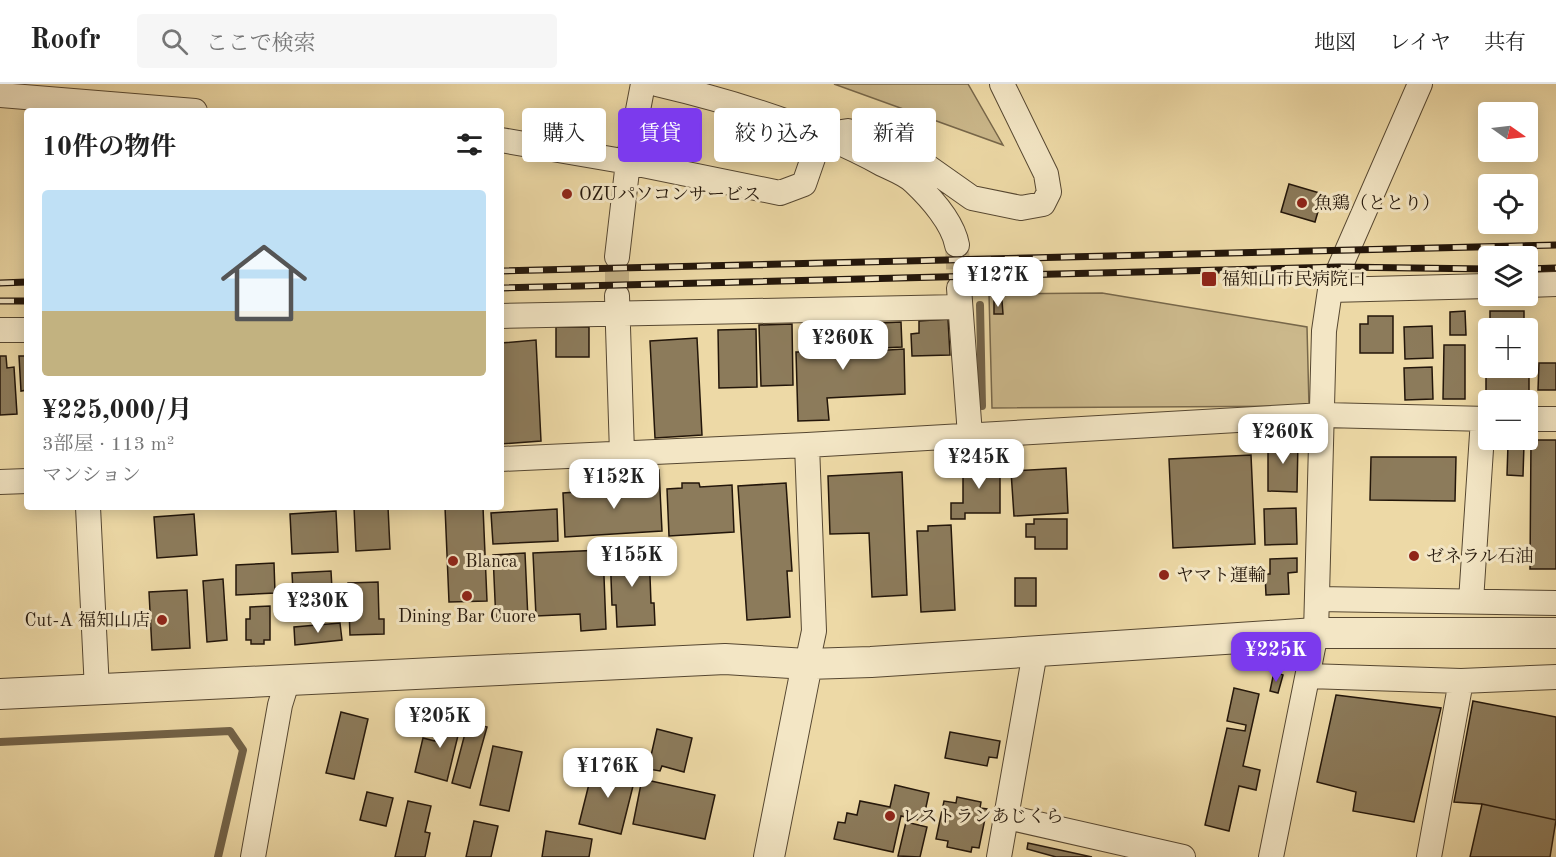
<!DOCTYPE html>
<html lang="ja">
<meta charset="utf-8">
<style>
:root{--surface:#fff;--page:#f6f6f6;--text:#222;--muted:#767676;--line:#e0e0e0;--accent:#7c3aed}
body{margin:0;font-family:"Old Standard TT","Noto Serif JP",serif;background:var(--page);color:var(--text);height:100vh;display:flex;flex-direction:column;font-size:22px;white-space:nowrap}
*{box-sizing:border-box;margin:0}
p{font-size:20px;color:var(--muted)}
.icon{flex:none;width:33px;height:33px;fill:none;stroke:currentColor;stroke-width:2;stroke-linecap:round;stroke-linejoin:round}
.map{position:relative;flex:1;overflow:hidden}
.sheet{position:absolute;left:24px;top:24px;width:480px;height:402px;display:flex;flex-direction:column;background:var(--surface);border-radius:6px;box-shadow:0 3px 15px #0003}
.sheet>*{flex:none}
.top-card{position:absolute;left:522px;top:24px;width:570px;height:54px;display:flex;gap:12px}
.needle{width:39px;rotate:104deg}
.controls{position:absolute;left:1478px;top:18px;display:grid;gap:12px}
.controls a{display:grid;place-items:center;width:60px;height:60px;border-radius:6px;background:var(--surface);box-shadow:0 3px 15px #0003;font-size:30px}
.price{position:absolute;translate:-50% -51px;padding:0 14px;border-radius:12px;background:#fff;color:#222;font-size:20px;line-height:39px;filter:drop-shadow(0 2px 3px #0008)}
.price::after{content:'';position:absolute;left:50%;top:36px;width:18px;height:14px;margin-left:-9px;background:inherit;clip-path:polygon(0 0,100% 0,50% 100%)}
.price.active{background:var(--accent);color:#fff}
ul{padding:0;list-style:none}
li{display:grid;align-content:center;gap:12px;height:318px;padding:0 18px}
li+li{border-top:2px solid var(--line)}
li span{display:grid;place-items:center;height:186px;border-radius:6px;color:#555}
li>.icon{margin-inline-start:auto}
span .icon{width:108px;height:108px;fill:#fffc;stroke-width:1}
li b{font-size:26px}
h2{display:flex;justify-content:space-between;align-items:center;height:72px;padding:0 18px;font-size:26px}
.pill{padding:0 21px;border-radius:6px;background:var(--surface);box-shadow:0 3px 15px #0003;font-size:21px;line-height:54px}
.pill.active{background:var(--accent);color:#fff}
header{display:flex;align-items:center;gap:36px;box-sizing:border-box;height:84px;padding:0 30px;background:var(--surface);border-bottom:2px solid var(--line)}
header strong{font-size:28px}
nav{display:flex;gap:33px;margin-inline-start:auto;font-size:21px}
.search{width:420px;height:54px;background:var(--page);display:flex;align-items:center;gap:15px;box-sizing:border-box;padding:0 21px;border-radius:6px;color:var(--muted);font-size:22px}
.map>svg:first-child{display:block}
.green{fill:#cbb88b;stroke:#77674a;stroke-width:1.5}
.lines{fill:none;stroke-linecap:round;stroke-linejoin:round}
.stream{stroke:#736348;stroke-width:8}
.building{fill:#8c7b5b;stroke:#23160a;stroke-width:1.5}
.minor-tunnel{stroke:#c5b287;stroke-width:24;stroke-dasharray:24 12;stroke-linecap:butt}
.minor-casing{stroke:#564731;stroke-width:26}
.tertiary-casing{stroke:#564731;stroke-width:32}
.minor{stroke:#f3e6c5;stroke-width:24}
.tertiary{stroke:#f3e6c5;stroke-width:30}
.rail-casing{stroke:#23160a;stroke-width:7}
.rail{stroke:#f3e6c5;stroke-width:4.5;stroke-dasharray:14;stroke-linecap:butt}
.poi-dot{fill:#8f2418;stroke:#f3e6c5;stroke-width:2}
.labels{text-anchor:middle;stroke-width:6;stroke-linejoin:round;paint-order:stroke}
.poi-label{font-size:18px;fill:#23160a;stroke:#f3e6c5;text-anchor:start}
</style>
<header>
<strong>Roofr</strong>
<div class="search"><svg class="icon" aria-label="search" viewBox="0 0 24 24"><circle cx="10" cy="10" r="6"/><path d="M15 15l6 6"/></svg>ここで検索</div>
<nav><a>地図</a><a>レイヤ</a><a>共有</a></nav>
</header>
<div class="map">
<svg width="1556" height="773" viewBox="0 0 1556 773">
<rect width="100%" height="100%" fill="#edd9a6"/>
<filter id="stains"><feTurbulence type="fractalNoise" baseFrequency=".00333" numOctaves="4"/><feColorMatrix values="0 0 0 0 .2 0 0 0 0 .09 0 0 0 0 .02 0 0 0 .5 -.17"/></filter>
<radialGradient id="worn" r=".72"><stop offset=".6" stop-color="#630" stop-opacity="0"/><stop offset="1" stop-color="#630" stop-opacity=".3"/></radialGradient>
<!-- green -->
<path class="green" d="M834,0H968L1003,61Z
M1102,209L1307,243L1309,322L992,324L989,210Z"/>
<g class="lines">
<!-- stream -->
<path class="stream" d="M980,221L982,322
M0,658L230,647L243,666L218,773"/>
</g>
<!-- building -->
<path class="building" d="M1289,100L1323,110L1315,138L1281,128Z
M994,217H1002L1003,230H994Z
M1465,227L1466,251H1450V228Z
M1490,227H1524V244H1490Z
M1368,232H1393V269H1360V240H1368Z
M948,235L950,271L912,272L911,250L919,249V237Z
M901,238L902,263L861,265L860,240Z
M792,240L793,301L761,302L759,241Z
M856,241L857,268L904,265L905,310L827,314L829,336L798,337L796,268H807L806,243Z
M1432,242L1433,274L1405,275L1404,243Z
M556,243H589V273H556Z
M756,245L757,303L719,304L718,246Z
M697,254L702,351L655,354L650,257Z
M536,256L541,357L501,360V259Z
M1486,257H1488V284H1527L1529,257V313L1486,314Z
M1444,261H1465V315H1443Z
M0,272H6L7,284L14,283L17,330L0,331Z
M19,272H27V306L21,307Z
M1539,279H1556V306H1538Z
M1432,283L1433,315L1405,316L1404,284Z
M1268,355L1298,356L1297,408L1268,407Z
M1531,356H1556V485H1530Z
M1508,360H1524L1523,392L1507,391Z
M971,371H992L991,393H1000V429H965V435H951V419H963V386L971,387Z
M1251,371L1255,460L1173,464L1169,375Z
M1371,373H1456L1455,417L1370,416Z
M1066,384L1068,429L1014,432L1011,387Z
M659,386L662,447L565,453L563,409L647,403L646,387Z
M902,388L907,511L872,513L869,449L830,450L828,392Z
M682,399H699L700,403L732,401L734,448L669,452L667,405L682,404Z
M786,399L792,487H787L790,533L747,536L738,402Z
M354,423H388L390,465L356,467Z
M445,423H483L487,517L449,518Z
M1296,424L1297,460L1265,461L1264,425Z
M557,425L558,457L493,460L491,429Z
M336,427L338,468L292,470L290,430Z
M194,430L197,471L157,474L154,433Z
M1034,435H1067V465H1035V453H1026V440H1034Z
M951,441L955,526L921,528L917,447H928V442Z
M603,466L606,545L581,547L580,530L536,532L533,469Z
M649,466L651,519H654L655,541L617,543L616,521H612L610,467Z
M525,469L528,536L496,538L493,471Z
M1297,474V488L1288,489L1289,510L1266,511L1265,490H1270V475Z
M274,479L275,509L236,511V481Z
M331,487L332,505L293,507L292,489Z
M1015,494H1036V522H1015Z
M223,495L227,556L207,558L203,497Z
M378,498L379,535H384V550L350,551L348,499Z
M187,506L190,564L152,566L149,508Z
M332,514L333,532L293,535L292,517Z
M270,522V556H264V560H251V556H246V535H250V523Z
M340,539L342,556L295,561L294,543Z
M1274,588L1283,591L1278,609L1270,607Z
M1234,604L1259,610L1243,682L1260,686L1256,706L1239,702L1229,747L1205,741L1227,644L1245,647L1246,641L1227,637Z
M1336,611L1441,624L1414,738L1353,727L1356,708L1317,698Z
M1473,617L1556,633V736L1482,720L1454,718Z
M341,628L368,635L354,695L326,689Z
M442,629L462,635L447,697L415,688L423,654L435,657Z
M468,638L487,643L470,704L452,699Z
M657,645L692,654L684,688L662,682L660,687L648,685Z
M950,648L1000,657L997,674L989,673L987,682L945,674Z
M493,662L522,668L509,727L480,721Z
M594,680L636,690L621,750L579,740Z
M642,695L715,711L705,755L633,740Z
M895,701L929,709L923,737L901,732L893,768L834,755L838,738L845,739L847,729L857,731L860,717L890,723Z
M367,708L393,714L386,742L360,736Z
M957,713L981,718L980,724L987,725L979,764L972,763L971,768L947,763L948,757L936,755L944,717L956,719Z
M408,717L431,722L425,748L430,749L425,773H395Z
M1482,720L1556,736L1550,773H1470Z
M474,737L498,742L491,773H466Z
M906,738L927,743L920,773L898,772Z
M546,747L592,755L589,773H542Z
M1028,759L1092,773H1056L1027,765Z"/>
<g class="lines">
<!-- minor-tunnel -->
<path class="minor-tunnel" d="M957,161L959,204
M617,212V173"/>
<defs>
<path id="minor" d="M657,0C734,18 813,42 882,80C892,85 906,90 914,98C931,114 953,139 957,161
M0,11L195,27
M821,51L848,47L894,59L972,114L1021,124L1043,120L1049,108L1046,90L1002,0
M501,56L628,78L780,109L804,100L821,51
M617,173L628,78L643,0
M1527,201L1556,200
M959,204L970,351
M1330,206L1488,202
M617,212L622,369
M501,232L960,223
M0,246H27
M1527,335H1556
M807,361L814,547L807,580
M501,375L807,361L1324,331L1488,335
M0,398L27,397
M88,423L97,606
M1318,515L1556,519
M1471,517L1483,335
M1308,592L1461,597L1556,593
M1007,733L1183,773
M253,773L280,621L288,595
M999,773L1035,568
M1271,773L1316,549L1324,247L1330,206L1420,0
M1429,773L1461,597"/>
<path id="tertiary" d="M0,610L725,575L807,580L871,578L1316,549H1556
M769,773L807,580"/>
</defs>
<!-- minor casing -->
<use href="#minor" class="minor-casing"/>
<!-- tertiary casing -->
<use href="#tertiary" class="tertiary-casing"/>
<!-- minor -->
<use href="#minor" class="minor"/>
<!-- tertiary -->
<use href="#tertiary" class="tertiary"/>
<defs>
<path id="rail" d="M1527,185L1556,184
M501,187L1556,161
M0,199L27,198
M501,204L1339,183L1488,185
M0,217H27"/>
</defs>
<!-- rail casing -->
<use href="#rail" class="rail-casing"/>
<!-- rail -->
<use href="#rail" class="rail"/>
</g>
<!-- markers -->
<g class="poi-dot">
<circle cx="567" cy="110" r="6"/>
<circle cx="1302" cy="119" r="6"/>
<rect x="1201" y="187" width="16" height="16" rx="3"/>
<circle cx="1414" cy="472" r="6"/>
<circle cx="453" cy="477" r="6"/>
<circle cx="1164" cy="491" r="6"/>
<circle cx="467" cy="512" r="6"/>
<circle cx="162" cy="536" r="6"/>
<circle cx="890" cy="732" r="6"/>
</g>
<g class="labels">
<!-- poi labels -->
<g class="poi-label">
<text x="579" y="116">OZUパソコンサービス</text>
<text x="1314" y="125">魚鶏（ととり）</text>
<text x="1222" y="201">福知山市民病院口</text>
<text x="1426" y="478">ゼネラル石油</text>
<text x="465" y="483">Blanca</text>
<text x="1176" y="497">ヤマト運輸</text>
<text x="467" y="538" text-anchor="middle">Dining Bar Cuore</text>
<text x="150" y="542" text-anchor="end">Cut-A 福知山店</text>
<text x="902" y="738">レストランあじくら</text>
</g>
</g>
<rect width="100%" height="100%" filter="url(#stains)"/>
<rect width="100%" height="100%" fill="url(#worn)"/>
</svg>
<div class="controls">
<a><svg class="needle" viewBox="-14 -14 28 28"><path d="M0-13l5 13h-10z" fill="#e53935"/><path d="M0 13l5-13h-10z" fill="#767676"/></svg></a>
<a><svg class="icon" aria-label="locate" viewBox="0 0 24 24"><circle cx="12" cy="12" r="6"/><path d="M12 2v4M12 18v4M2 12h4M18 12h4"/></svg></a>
<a><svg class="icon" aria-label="layers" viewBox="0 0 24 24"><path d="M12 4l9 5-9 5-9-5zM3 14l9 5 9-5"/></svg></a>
<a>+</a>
<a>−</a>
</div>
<b class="price" style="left:998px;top:224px">¥127K</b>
<b class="price" style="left:843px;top:287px">¥260K</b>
<b class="price" style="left:1283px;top:381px">¥260K</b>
<b class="price" style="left:979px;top:406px">¥245K</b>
<b class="price" style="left:614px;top:426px">¥152K</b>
<b class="price" style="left:632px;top:504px">¥155K</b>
<b class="price" style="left:318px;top:550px">¥230K</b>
<b class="price active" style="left:1276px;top:599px">¥225K</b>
<b class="price" style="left:440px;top:665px">¥205K</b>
<b class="price" style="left:608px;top:715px">¥176K</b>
<div class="top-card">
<a class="pill">購入</a>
<a class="pill active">賃貸</a>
<a class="pill">絞り込み</a>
<a class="pill">新着</a>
</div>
<section class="sheet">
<h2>10件の物件<svg class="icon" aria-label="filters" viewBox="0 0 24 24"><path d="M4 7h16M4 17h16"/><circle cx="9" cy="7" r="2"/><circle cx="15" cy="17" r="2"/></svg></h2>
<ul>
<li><span style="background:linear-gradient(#bfe0f5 65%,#c2b280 0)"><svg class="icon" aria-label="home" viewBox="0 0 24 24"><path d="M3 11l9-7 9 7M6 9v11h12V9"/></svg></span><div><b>¥225,000/月</b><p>3部屋 · 113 m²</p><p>マンション</p></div></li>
</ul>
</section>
</div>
